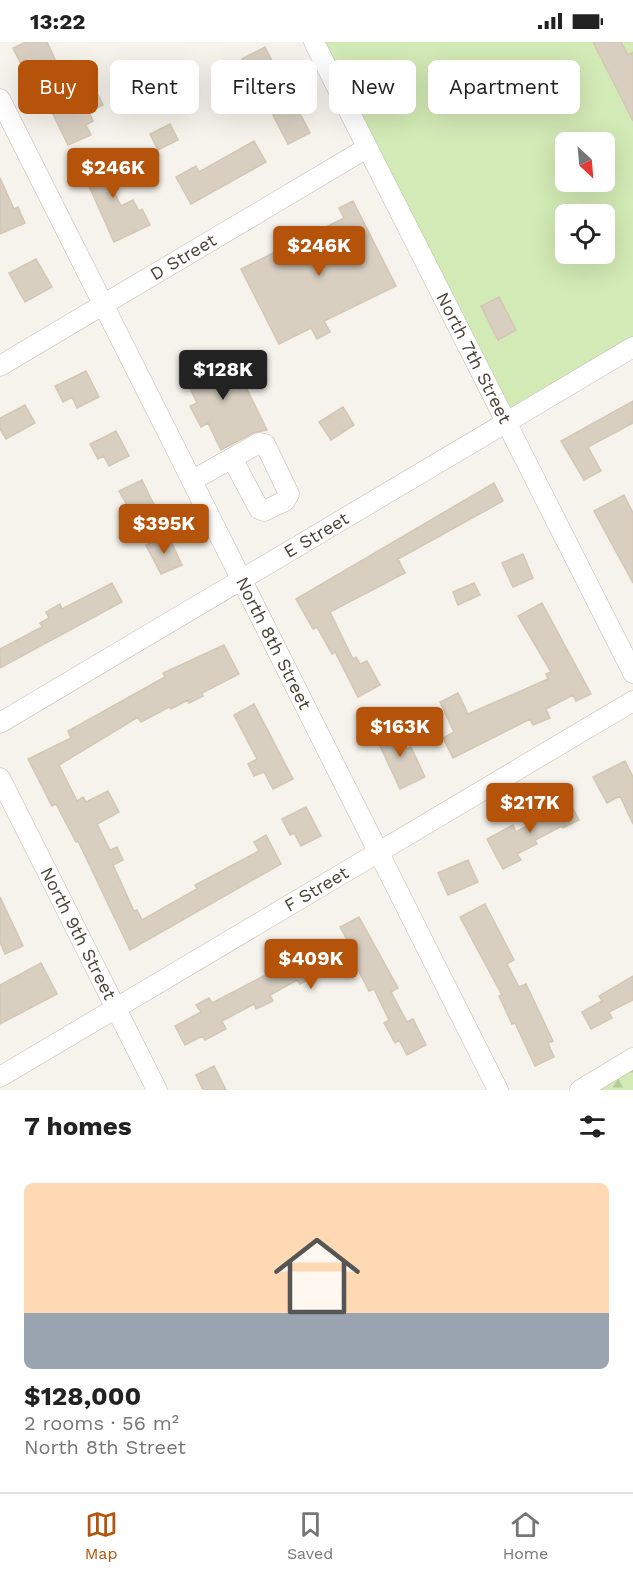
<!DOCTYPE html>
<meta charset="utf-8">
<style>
:root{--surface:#fff;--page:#f6f6f6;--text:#222;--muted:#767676;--line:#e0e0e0;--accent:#b45309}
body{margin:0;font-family:"Work Sans",sans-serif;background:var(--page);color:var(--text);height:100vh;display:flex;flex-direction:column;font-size:22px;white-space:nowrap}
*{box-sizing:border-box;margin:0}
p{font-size:20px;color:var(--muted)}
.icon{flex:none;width:33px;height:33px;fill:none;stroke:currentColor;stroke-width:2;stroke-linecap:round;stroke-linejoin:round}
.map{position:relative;height:1048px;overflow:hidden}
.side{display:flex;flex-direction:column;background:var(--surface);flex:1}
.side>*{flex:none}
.banner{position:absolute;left:18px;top:18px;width:597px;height:54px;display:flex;gap:12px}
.needle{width:39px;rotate:154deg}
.fabs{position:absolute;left:555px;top:90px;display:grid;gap:12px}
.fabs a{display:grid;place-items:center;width:60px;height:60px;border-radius:9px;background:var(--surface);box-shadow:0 6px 24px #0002;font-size:30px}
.price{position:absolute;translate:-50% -51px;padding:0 14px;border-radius:6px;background:var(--accent);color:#fff;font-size:20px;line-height:39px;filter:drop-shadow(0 2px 3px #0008)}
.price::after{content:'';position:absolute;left:50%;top:36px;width:18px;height:14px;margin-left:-9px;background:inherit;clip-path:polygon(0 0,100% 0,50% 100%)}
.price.selected{background:#222;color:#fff}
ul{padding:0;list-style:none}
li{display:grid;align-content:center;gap:12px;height:318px;padding:0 24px}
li+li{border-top:2px solid var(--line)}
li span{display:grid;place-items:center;height:186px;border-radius:9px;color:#555}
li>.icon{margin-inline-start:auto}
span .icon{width:108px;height:108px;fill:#fffc;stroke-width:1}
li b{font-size:26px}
h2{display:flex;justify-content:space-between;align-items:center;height:72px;padding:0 24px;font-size:26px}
.tag{padding:0 21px;border-radius:9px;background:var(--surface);box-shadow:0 6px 24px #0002;font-size:21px;line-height:54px}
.tag.selected{background:var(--accent);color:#fff}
.status{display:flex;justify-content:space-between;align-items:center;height:42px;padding:0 30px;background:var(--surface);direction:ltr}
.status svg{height:16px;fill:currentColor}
.tab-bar{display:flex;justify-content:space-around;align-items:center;height:84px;border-top:2px solid var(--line);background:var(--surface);font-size:16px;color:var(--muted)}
.tab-bar a{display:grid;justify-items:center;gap:3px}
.tab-bar .selected{color:var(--accent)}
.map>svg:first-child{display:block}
.green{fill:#d2eab5;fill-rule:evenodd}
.forest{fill:url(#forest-firs)}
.building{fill:#d8cfc1;stroke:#d3c7b4;stroke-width:1.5}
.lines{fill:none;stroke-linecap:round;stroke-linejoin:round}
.minor-casing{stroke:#c2bbae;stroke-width:21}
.minor{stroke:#fff;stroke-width:20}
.labels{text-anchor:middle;stroke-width:6;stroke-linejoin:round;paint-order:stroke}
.street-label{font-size:18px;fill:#4b4439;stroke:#fff}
</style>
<div class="status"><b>13:22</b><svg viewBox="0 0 49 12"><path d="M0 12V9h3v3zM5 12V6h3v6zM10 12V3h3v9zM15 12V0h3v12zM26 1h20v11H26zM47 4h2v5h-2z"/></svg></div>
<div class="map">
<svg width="633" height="1048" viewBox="0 0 633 1048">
<defs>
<pattern id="forest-firs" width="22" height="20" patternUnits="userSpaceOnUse" patternTransform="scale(1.5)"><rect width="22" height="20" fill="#d2eab5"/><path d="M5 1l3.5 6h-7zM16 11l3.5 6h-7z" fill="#b6ca9c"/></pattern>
</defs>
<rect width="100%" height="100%" fill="#f6f3ec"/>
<!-- green -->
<path class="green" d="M313,0H633V300L505,377ZM566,100H604V140H566ZM566,172H604V212H566Z"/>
<!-- forest -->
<path class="forest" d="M633,1015V1048H578Z"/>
<!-- building -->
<path class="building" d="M26,0H47L59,26L63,24L78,58L96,49L103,63L89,70L93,79L86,83L91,93L68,103L29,23L23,26L13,6Z
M593,0H621L628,13L633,10V79Z
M265,5L281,37L259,49L242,17Z
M295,62L310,91L288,102L273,73Z
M170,82L178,98L158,108L150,92Z
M254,99L266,120L191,162L176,135L196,124L199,130Z
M116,108L123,122L105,132L121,164L133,158L139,169L142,167L150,183L114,200L81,126Z
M0,136L14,167L18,165L25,181L0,192Z
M353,159L396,244L324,279L330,290L317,297L311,286L279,302L241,227L344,176L339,166Z
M36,217L52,245L25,260L9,231Z
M499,255L516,288L498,298L481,264Z
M228,309L267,388L253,391L221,408L208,381L201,385L190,364L197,361L183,331Z
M86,329L99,355L77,366L72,355L63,360L55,344Z
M633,359V381L588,405L601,429L584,438L561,399Z
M25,363L35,381L6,397L0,387V376Z
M343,365L354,383L331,398L319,380Z
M116,389L129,414L109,424L104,414L98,417L90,402Z
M142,438L155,465L134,475L119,449Z
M494,441L503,459L398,517L405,531L330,570L353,617L356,615L360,622L367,619L380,643L358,655L335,610L332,612L317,585L313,587L296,557Z
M624,453L633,471V541L594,469Z
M168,493L182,523L161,532L146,503Z
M523,512L533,536L513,545L502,521Z
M112,541L122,560L0,626V607L42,585L40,581L49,576L46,570L60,562L62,567Z
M474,541L480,553L458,563L453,550Z
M542,561L591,652L576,659L573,653L546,667L550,676L533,683L530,677L453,716L443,696L454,690L440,660L458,651L468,672L548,637L546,632L551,630L518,574Z
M224,603L239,632L202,651L203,654L189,661L188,658L171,667L169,665L141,680L138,675L59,723L77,759L83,755L86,760L108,749L119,770L97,782L110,808L117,805L123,818L113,823L134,869L137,868L142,878L197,847L195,843L259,809L254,800L266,793L281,822L130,908L78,799L76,800L56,762L52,764L28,717L71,696L68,689L156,640L165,635L163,631Z
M254,662L293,737L273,747L264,730L254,734L248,722L257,717L234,673Z
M395,684L407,707L411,705L425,735L400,747L375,693Z
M625,719L633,735V782L620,754L607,761L593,735Z
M557,761L560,766L570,761L579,778L563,786L562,784L535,798L537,802L517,812L521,818L503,827L487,797L513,783L516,790L540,777L537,771Z
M306,765L321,794L301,804L294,791L290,793L282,777Z
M468,818L478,840L448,853L438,831Z
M0,855L23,904L5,912L0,900Z
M485,862L514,918L507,922L519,945L526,942L553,999L548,1001L554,1015L535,1024L515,981L512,982L499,954L502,953L460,875Z
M359,875L398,946L391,950L407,980L413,977L426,1003L407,1013L399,998L395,1001L384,981L389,978L374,947L369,949L350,912L311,927L315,934L300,942L297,938L270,953L273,959L256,967L254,962L222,979L226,987L205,998L202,994L185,1003L175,984L201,970L196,963L209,956L212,961L302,914L347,897L340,885Z
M41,921L57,952L0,982V943Z
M633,934V958L609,970L612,976L591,987L582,970L602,959L599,954Z
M214,1024L226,1048H203L196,1033Z"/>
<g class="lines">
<defs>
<g id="minor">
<path id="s1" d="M314,0L633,631"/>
<path id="s2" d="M0,57L498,1048"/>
<path id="s3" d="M0,324L367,106"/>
<path d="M193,438L259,401L265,402L289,452L285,459L264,469L259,467L232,416"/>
<path id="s4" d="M0,681L633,305"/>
<path id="s5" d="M0,736L157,1048"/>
<path id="s6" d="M0,1035L633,659"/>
<path d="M580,1048L633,1016"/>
</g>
</defs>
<!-- minor casing -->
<use href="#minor" class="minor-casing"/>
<!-- minor -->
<use href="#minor" class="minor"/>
</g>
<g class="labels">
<!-- street labels -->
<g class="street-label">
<text dy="6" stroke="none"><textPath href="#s3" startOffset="213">D Street</textPath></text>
<text dy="6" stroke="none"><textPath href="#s1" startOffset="354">North 7th Street</textPath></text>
<text dy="6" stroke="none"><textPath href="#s4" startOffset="368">E Street</textPath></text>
<text dy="6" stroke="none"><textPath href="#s2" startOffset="609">North 8th Street</textPath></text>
<text dy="6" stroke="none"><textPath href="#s6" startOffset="368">F Street</textPath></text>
<text dy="6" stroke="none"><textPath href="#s5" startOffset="174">North 9th Street</textPath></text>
</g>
</g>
</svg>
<div class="fabs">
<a><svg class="needle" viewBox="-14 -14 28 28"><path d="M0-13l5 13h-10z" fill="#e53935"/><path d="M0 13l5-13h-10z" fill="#767676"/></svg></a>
<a><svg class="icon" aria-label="locate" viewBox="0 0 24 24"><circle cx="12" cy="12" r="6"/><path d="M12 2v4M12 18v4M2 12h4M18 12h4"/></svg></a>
</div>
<b class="price" style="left:113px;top:157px">$246K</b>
<b class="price" style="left:319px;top:235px">$246K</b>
<b class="price selected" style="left:223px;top:359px">$128K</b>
<b class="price" style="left:164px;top:513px">$395K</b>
<b class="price" style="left:400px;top:716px">$163K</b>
<b class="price" style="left:530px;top:792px">$217K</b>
<b class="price" style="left:311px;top:948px">$409K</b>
<div class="banner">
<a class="tag selected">Buy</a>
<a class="tag">Rent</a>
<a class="tag">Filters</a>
<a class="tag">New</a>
<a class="tag">Apartment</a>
</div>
</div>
<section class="side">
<h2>7 homes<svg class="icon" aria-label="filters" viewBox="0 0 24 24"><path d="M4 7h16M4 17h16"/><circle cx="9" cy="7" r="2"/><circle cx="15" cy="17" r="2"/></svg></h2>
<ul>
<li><span style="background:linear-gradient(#ffd9b3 70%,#9aa5b1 0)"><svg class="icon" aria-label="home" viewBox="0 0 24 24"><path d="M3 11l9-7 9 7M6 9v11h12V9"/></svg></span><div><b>$128,000</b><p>2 rooms · 56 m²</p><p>North 8th Street</p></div></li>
</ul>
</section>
<nav class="tab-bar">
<a class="selected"><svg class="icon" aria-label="map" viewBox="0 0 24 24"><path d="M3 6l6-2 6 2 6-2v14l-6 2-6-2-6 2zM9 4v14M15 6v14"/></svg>Map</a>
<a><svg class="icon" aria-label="saved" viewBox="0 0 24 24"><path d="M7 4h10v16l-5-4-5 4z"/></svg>Saved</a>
<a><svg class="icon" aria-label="home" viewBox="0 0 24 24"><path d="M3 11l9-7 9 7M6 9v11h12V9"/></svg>Home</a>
</nav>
